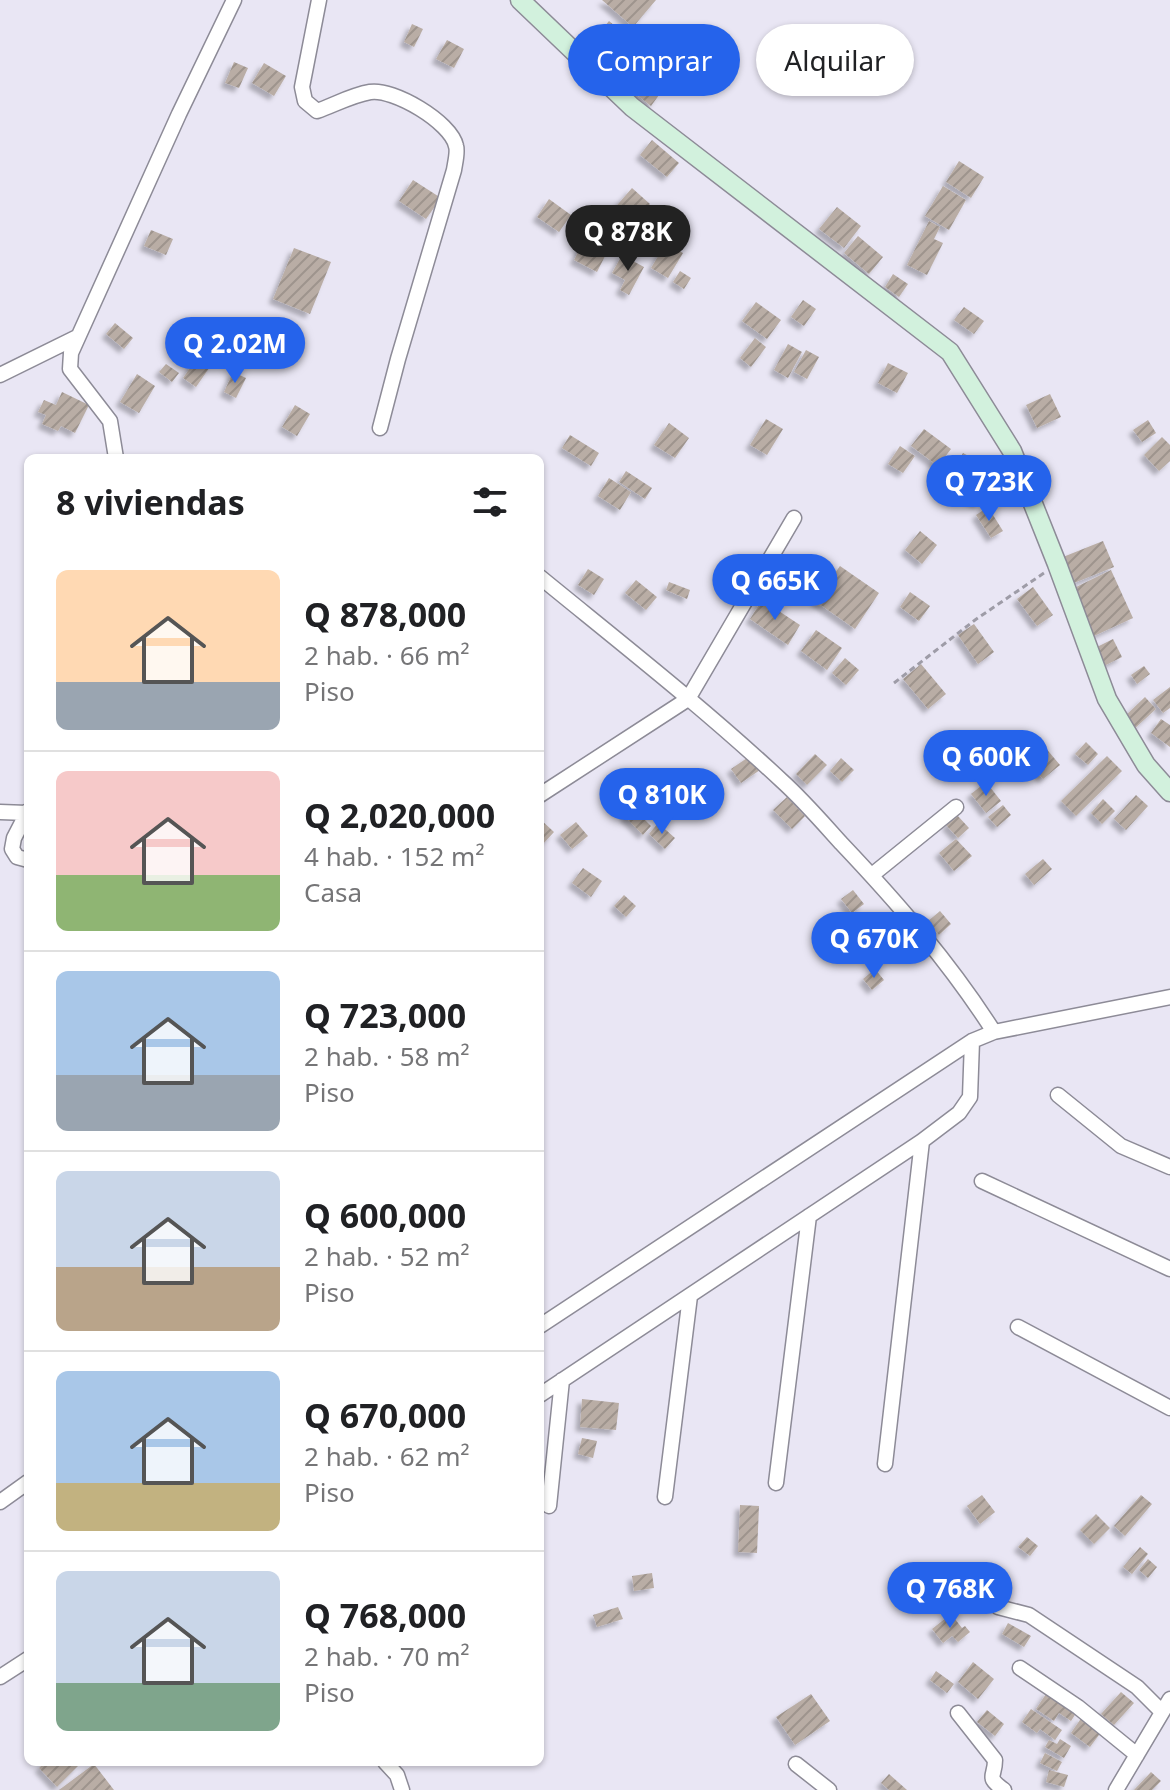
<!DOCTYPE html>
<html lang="es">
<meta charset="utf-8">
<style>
:root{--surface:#fff;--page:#f2f2f2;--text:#202124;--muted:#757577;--line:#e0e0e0;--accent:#2563eb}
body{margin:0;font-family:"Noto Sans",sans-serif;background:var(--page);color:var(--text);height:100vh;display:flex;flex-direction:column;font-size:30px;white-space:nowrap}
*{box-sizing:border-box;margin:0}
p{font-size:26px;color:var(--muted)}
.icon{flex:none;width:44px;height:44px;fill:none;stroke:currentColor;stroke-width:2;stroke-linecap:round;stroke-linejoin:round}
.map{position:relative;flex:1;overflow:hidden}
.side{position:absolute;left:24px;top:454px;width:520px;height:1312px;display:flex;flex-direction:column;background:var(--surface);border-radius:12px;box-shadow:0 2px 6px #0004}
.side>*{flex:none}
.hud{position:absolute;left:568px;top:24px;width:482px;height:72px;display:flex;gap:16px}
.price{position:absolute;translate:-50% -68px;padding:0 18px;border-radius:28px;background:var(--accent);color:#fff;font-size:26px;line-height:52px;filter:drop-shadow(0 2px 4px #0008)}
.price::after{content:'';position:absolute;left:50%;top:48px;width:24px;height:18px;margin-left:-12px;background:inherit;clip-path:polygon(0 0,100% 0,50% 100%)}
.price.on{background:#222;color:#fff}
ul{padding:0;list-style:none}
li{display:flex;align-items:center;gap:24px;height:200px;padding:0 32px}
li+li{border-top:2px solid var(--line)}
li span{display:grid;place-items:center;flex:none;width:224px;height:160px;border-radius:12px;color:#555}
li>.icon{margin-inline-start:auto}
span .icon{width:96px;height:96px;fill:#fffc;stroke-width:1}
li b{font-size:34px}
h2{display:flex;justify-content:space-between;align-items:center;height:96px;padding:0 32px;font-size:34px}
.tag{padding:0 28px;border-radius:36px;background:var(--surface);box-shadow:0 2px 6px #0004;font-size:28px;line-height:72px}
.tag.on{background:var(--accent);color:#fff}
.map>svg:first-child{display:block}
.building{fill:url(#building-hatch);filter:url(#shadow)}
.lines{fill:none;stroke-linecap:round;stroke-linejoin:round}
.minor-casing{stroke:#8d8b97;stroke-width:17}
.secondary-casing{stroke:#8d8b97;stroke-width:21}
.path{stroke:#9e9ca7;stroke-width:3;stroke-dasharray:6 4;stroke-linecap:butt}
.minor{stroke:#fff;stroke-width:14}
.secondary{stroke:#d2f1dd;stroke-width:18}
</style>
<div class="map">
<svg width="1170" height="1790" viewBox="0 0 1170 1790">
<defs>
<pattern id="building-hatch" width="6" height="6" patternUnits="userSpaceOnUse" patternTransform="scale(2)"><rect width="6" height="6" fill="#b9ada5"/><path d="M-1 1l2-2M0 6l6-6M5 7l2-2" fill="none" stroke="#9e948d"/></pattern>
<filter id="shadow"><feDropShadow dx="-4.5" dy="4.5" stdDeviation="2" flood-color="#0004"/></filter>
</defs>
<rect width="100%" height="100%" fill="#e9e6f4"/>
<!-- building -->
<path class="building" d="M602,0H656L633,27Z
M609,21L628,37L612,56L593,40Z
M412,24L423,29L414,47L404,42Z
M447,40L464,49L454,68L436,59Z
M234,62L248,68L239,88L225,83Z
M264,63L286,76L274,96L252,83Z
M639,80L659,95L651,106L631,90Z
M652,140L679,163L667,177L640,155Z
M959,161L984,177L971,198L946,182Z
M413,180L441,198L426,219L399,201Z
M943,186L966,200L949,230L925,216Z
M632,188L650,204L630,227L612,211Z
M549,199L571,215L559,232L537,217Z
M837,207L861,226L844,248L819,229Z
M929,221L940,227L934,239L943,243L927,275L907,265Z
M151,230L173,239L166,255L144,246Z
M589,231L612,242L597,272L574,260Z
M858,236L883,257L869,274L844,253Z
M666,243L683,253L668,278L651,268Z
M294,248L331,262L310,314L273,299Z
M622,255L644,267L629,295L620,290L625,280L612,273Z
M680,271L691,278L684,289L673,282Z
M893,274L908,284L899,297L885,287Z
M803,300L816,309L804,326L791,317Z
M756,302L781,320L767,339L742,321Z
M964,307L984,321L974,334L954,320Z
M115,323L133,338L124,349L106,334Z
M755,338L766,347L751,367L740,358Z
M788,344L802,352L788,378L774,370Z
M806,350L819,357L807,379L794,372Z
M199,355L212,364L196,387L183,378Z
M888,363L908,373L897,393L878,383Z
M166,364L179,373L172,382L159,372Z
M233,372L246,378L236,398L224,392Z
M137,374L155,386L139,413L120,402Z
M62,392L89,405L75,433L61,426L58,431L42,424L46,415L38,412L44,400L56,405Z
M1050,394L1061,417L1037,428L1026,405Z
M295,405L310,414L297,436L282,427Z
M766,419L783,429L767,455L750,445Z
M1148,420L1156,433L1142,442L1133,430Z
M669,423L689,438L675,458L654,445Z
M924,429L951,449L938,466L911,446Z
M570,435L599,453L591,466L562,448Z
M1162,437L1170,445V461L1159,471L1144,455Z
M900,446L915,456L903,473L888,464Z
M963,453L976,460L959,490L946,483Z
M626,471L652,488L645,499L619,482Z
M609,478L631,492L620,510L598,496Z
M964,484L983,494L978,504L959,494Z
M988,507L1003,531L991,538L976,515Z
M920,531L937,545L922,564L905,550Z
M1103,541L1114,567L1074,583L1063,557Z
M840,566L879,593L855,629L815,601Z
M588,569L604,579L594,595L578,585Z
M1111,570L1133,618L1094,636L1072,589Z
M636,580L657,597L646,610L625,593Z
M669,582L690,590L687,599L666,590Z
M1033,587L1053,615L1037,626L1017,599Z
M910,592L930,606L919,621L900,607Z
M762,600L800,625L788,645L750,619Z
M974,624L994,652L978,664L958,635Z
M816,630L842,648L827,670L801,651Z
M1113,639L1122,657L1104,666L1095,648Z
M845,658L859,670L846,685L832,673Z
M921,664L946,694L928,709L903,679Z
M1144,666L1150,674L1137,684L1131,675Z
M1170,687V708L1163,713L1153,700Z
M1145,697L1156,709L1133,730L1122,719Z
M1161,719L1170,725V747L1151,733Z
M1033,733L1060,765L1043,779L1016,748Z
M1086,742L1098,754L1088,765L1075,754Z
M815,754L827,765L807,785L796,774Z
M750,756L760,770L741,783L731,769Z
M1107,756L1122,771L1076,816L1061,801Z
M841,758L854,770L842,782L830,771Z
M986,782L1001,801L986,813L971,794Z
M1136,795L1148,806L1126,830L1114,819Z
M787,797L805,816L792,829L773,810Z
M1103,799L1115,811L1102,824L1091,813Z
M637,803L650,815L645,820L651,826L643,835L624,816Z
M1003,805L1011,815L997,827L988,817Z
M957,815L969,828L958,838L946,825Z
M540,819L554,832L543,844L540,841Z
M576,822L588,836L572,849L560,835Z
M658,823L675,838L665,849L649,834Z
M956,839L972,856L954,871L939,853Z
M1043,859L1052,869L1034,885L1025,874Z
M583,868L602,881L591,897L572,883Z
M853,890L864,904L852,913L841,899Z
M624,895L636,906L626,917L614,906Z
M940,911L951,924L939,935L927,922Z
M905,919L915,930L892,949L882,937Z
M875,969L884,980L872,990L863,979Z
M582,1399L619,1403L616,1430L580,1427Z
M582,1438L597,1441L593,1458L578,1454Z
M982,1495L995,1512L980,1524L967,1506Z
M1141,1495L1152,1504L1125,1536L1114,1526Z
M740,1505L759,1506L757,1553L738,1552Z
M1096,1514L1110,1528L1094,1544L1080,1530Z
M1027,1537L1038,1546L1030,1556L1018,1547Z
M1140,1547L1148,1554L1132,1574L1123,1567Z
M1148,1559L1157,1567L1148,1578L1139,1570Z
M652,1573L654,1588L634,1591L632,1576Z
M618,1607L623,1619L597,1627L593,1615Z
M951,1614L962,1628L965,1626L970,1632L958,1642L952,1636L943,1643L932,1629Z
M1008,1623L1031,1636L1024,1647L1002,1634Z
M973,1662L994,1679L978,1699L958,1682Z
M936,1671L954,1684L947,1693L930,1680Z
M1048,1691L1078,1710L1071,1721L1059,1713L1054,1721L1036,1709Z
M1121,1692L1134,1703L1114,1725L1101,1714Z
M811,1694L830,1721L795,1745L776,1717Z
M1031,1709L1062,1730L1055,1740L1040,1729L1037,1733L1022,1722Z
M987,1710L1004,1724L995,1736L977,1722Z
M1082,1717L1102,1731L1090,1747L1071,1733Z
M1060,1739L1071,1746L1064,1758L1045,1747L1049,1740L1057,1744Z
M1045,1753L1062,1762L1057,1771L1040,1763Z
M45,1762H74L78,1766L57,1787L39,1768Z
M94,1764L114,1790H59Z
M1049,1770L1068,1775L1064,1787L1046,1782Z
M1151,1772L1161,1781L1152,1790H1134Z
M889,1774L907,1790H889L881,1783Z"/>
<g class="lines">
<defs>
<path id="minor" d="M319,0L302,87L305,101L317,111C334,105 352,95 370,92C393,88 451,122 456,146C458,152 455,163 454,170L398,359L380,428
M0,375L77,337
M116,458L110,421L70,369L71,353L179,114L234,0
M540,577C622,644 705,709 782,781C803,800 822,822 841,843C897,902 950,963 994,1032
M540,795L688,699L794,518
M28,811L14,838L12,849L17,857L28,860
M0,812L27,813
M872,875L956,807
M1058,1095L1121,1146L1170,1167
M982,1181L1170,1269
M540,1326L972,1041L994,1032L1170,997
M1018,1327L1170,1408
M540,1395L922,1141L959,1113L970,1097L972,1041
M885,1464L922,1141
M776,1483L809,1216
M665,1497L690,1296
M0,1502L28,1482
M549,1506L562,1380
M998,1607L1029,1615L1137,1687L1162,1712
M1020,1668L1078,1707L1137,1755
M0,1677L28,1659
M958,1713L995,1760C995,1778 985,1776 1004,1790
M385,1762L397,1775L402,1790
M796,1764L829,1790
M1116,1790L1170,1699"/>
<path id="secondary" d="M520,0L632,107L950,352L1012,451L1057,564L1107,699L1146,765L1170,792"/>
</defs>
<!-- minor casing -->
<use href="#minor" class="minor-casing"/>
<!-- secondary casing -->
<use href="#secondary" class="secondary-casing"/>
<!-- path -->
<path class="path" d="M894,683L975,620L1044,573"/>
<!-- minor -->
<use href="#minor" class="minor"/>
<!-- secondary -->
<use href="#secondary" class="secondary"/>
</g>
</svg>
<b class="price on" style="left:628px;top:273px">Q 878K</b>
<b class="price" style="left:235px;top:385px">Q 2.02M</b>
<b class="price" style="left:989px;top:523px">Q 723K</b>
<b class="price" style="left:775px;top:622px">Q 665K</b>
<b class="price" style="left:986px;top:798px">Q 600K</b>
<b class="price" style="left:662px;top:836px">Q 810K</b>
<b class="price" style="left:874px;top:980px">Q 670K</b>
<b class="price" style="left:950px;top:1630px">Q 768K</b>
<div class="hud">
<a class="tag on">Comprar</a>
<a class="tag">Alquilar</a>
</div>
<section class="side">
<h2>8 viviendas<svg class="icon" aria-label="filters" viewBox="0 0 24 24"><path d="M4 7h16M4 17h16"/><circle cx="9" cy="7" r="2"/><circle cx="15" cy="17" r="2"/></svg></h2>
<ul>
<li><span style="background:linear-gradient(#ffd9b3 70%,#9aa5b1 0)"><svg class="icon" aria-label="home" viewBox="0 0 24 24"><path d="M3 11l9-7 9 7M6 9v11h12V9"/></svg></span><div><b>Q 878,000</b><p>2 hab. · 66 m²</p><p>Piso</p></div></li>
<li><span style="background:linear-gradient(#f6c9c9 65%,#8fb573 0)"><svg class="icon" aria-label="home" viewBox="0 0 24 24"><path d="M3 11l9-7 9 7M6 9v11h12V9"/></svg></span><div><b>Q 2,020,000</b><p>4 hab. · 152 m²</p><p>Casa</p></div></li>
<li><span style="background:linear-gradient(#a9c7e8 65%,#9aa5b1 0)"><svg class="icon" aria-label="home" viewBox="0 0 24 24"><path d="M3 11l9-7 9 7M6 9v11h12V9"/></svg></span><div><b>Q 723,000</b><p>2 hab. · 58 m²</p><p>Piso</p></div></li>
<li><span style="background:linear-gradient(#c9d6e8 60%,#b9a48a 0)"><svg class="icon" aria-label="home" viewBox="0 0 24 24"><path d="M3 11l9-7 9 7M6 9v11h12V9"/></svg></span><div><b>Q 600,000</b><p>2 hab. · 52 m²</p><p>Piso</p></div></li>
<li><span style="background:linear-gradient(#a9c7e8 70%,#c2b280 0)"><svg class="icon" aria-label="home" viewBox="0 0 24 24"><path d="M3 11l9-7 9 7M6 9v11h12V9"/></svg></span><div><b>Q 670,000</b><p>2 hab. · 62 m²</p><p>Piso</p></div></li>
<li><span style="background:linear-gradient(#c9d6e8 70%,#7fa58c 0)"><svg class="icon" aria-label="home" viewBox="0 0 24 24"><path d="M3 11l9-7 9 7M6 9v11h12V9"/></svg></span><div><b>Q 768,000</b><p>2 hab. · 70 m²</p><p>Piso</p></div></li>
</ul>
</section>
</div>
